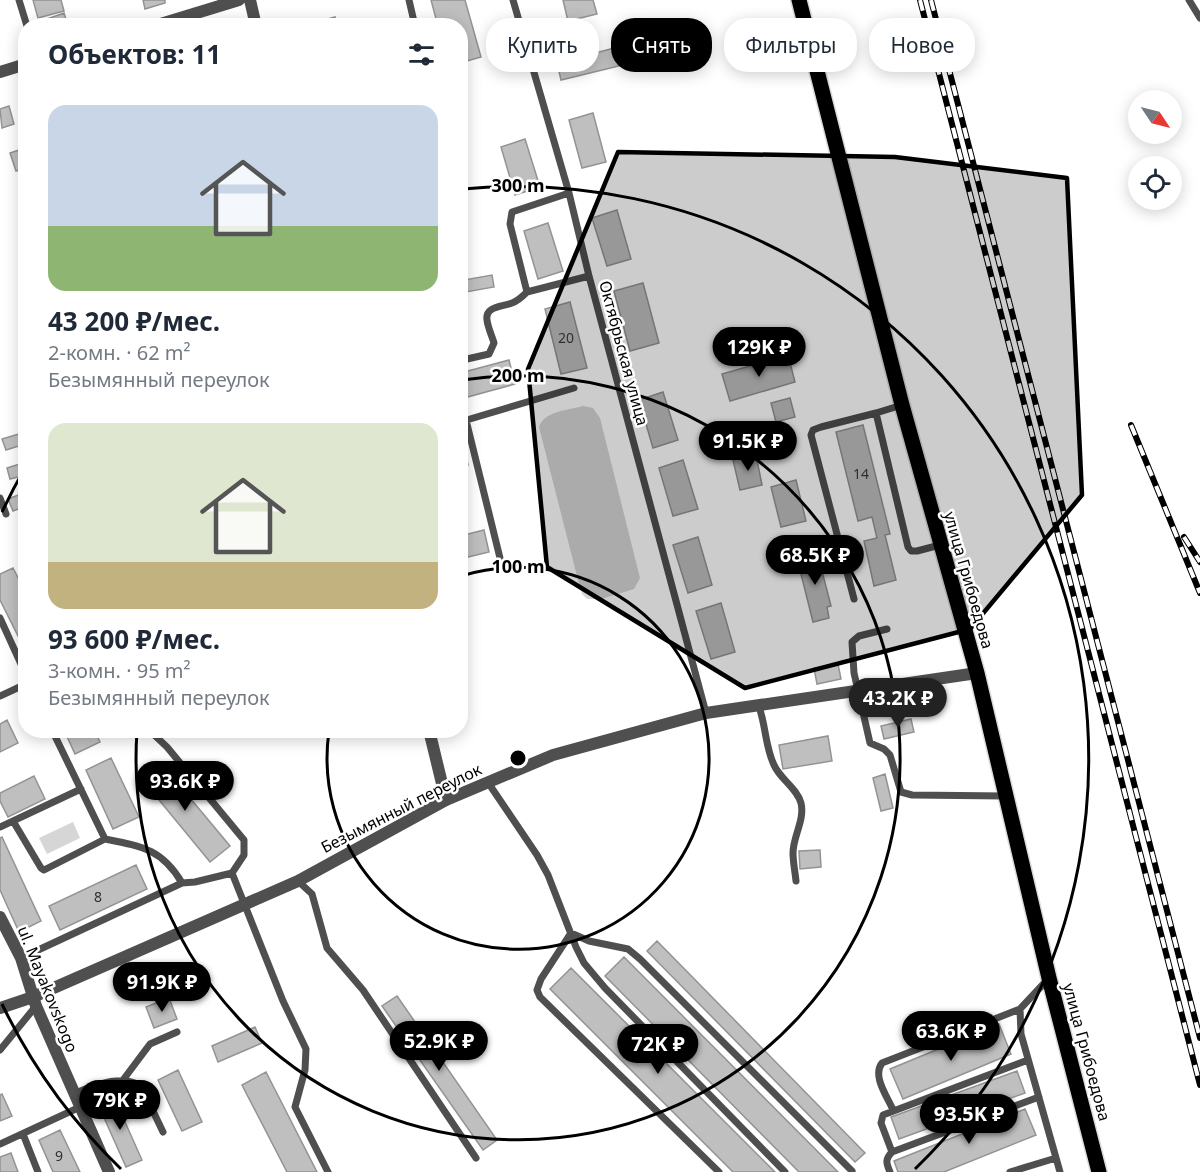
<!DOCTYPE html>
<html lang="ru">
<meta charset="utf-8">
<style>
:root{--surface:#fff;--page:#f2f2f3;--text:#1f2937;--muted:#747a83;--accent:#000}
body{margin:0;font-family:"Noto Sans",sans-serif;background:var(--page);color:var(--text);height:100vh;display:flex;flex-direction:column;font-size:22px;white-space:nowrap}
*{box-sizing:border-box;margin:0}
p{font-size:20px;color:var(--muted)}
.icon{flex:none;width:33px;height:33px;fill:none;stroke:currentColor;stroke-width:2;stroke-linecap:round;stroke-linejoin:round}
.map{position:relative;flex:1;overflow:hidden}
.drawer{position:absolute;left:18px;top:18px;width:450px;height:720px;display:flex;flex-direction:column;background:var(--surface);border-radius:24px;box-shadow:0 3px 15px #0003}
.drawer>*{flex:none}
.top-card{position:absolute;left:486px;top:18px;width:570px;height:54px;display:flex;gap:12px}
.needle{width:39px;rotate:125deg}
.tools{position:absolute;left:1128px;top:90px;display:grid;gap:12px}
.tools a{display:grid;place-items:center;width:54px;height:54px;border-radius:50%;background:var(--surface);box-shadow:0 3px 15px #0003;font-size:30px}
.price{position:absolute;translate:-50% -51px;padding:0 14px;border-radius:21px;background:var(--accent);color:#fff;font-size:20px;line-height:39px;filter:drop-shadow(0 2px 3px #0008)}
.price::after{content:'';position:absolute;left:50%;top:36px;width:18px;height:14px;margin-left:-9px;background:inherit;clip-path:polygon(0 0,100% 0,50% 100%)}
.price.current{background:#222;color:#fff}
ul{padding:0;list-style:none}
li{display:grid;align-content:center;gap:12px;height:318px;padding:0 30px}
li span{display:grid;place-items:center;height:186px;border-radius:18px;color:#555}
li>.icon{margin-inline-start:auto}
span .icon{width:108px;height:108px;fill:#fffc;stroke-width:1}
li b{font-size:26px}
h2{display:flex;justify-content:space-between;align-items:center;height:72px;padding:0 30px;font-size:26px}
.tag{padding:0 21px;border-radius:24px;background:var(--surface);box-shadow:0 3px 15px #0003;font-size:21px;line-height:54px}
.tag.current{background:var(--accent);color:#fff}
.map>svg:first-child{display:block}
.green{fill:#d6d6d6}
.building{fill:#bfbfbf;stroke:#939393;stroke-width:1.5}
.lines{fill:none;stroke-linecap:round;stroke-linejoin:round}
.primary-casing{stroke:#dbdbdb;stroke-width:18}
.service{stroke:#4f4f4f;stroke-width:7}
.minor{stroke:#4f4f4f;stroke-width:12}
.tertiary{stroke:#4f4f4f;stroke-width:12}
.primary{stroke:#000;stroke-width:15}
.rail-casing{stroke:#000;stroke-width:6}
.rail{stroke:#fff;stroke-width:4;stroke-dasharray:11;stroke-linecap:butt}
.marked{fill:#000;fill-opacity:0.2;stroke:#000;stroke-width:4.5;stroke-linejoin:round}
.ring{fill:none;stroke:#000;stroke-width:3}
.labels{text-anchor:middle;stroke-width:5;stroke-linejoin:round;paint-order:stroke}
.number-label{font-size:14px;fill:#303030}
.street-label{font-size:16px;fill:#000;stroke:#fff}
.centre{fill:#000;stroke:#fff;stroke-width:3}
.ring-label{font-size:18px;text-anchor:middle;font-weight:bold;fill:#000;stroke:#fff;stroke-width:5;stroke-linejoin:round;paint-order:stroke}
</style>
<div class="map">
<svg width="1200" height="1172" viewBox="0 0 1200 1172">
<rect width="100%" height="100%" fill="#fff"/>
<!-- green -->
<path class="green" d="M583,406L593,408L600,418L640,578L634,589L601,599H587L582,594L580,588L539,427C544,411 569,410 583,406Z
M73,822L80,838L47,854L39,838Z"/>
<!-- building -->
<path class="building" d="M33,0H61L64,11L38,18Z
M143,0H165V3L145,9Z
M431,0H465L481,57L460,63V26H438Z
M563,0H593L597,14L568,21Z
M64,13L68,26H49L47,19Z
M335,17L337,26H306V25Z
M622,46L627,64L561,80L557,63Z
M9,106L14,124L2,128L0,109Z
M593,113L606,162L582,168L569,120Z
M525,139L540,187L515,195L501,147Z
M22,149L26,168L16,171L10,153Z
M617,210L631,259L607,266L592,218Z
M548,223L563,271L538,279L524,231Z
M492,275L494,287L466,292L464,280Z
M643,283L659,343L630,351L614,291Z
M570,302L587,368L561,374L545,309Z
M788,355L795,382L730,401L722,374Z
M509,360L515,384L464,398L460,384V373Z
M663,392L678,440L653,448L639,400Z
M790,398L795,417L776,422L771,403Z
M863,425L890,534L885,535L896,580L874,586L864,541L877,538L872,517L858,521L836,432Z
M19,434L22,445L6,450L2,439Z
M460,442H463L468,465L460,467Z
M756,455L762,485L740,490L733,460Z
M683,460L698,509L673,516L659,468Z
M23,463L26,475L10,479L7,468Z
M796,480L806,521L781,527L771,487Z
M26,492V506L13,511L8,499Z
M484,530L489,552L460,559V536Z
M698,537L712,585L688,593L673,545Z
M817,552L831,606L827,607L829,618L813,622L797,558Z
M13,568L26,593V652L0,600V574Z
M721,603L735,652L711,659L696,611Z
M838,664L841,679L817,684L814,668Z
M911,719L914,732L884,739L881,726Z
M7,720L18,743L0,752V724Z
M64,730H94L100,742L75,754Z
M828,736L832,761L783,769L779,745Z
M111,758L139,817L113,829L86,770Z
M160,762L230,846L210,862L141,778Z
M885,774L893,808L881,811L873,778Z
M34,776L45,799L8,817L0,801V793Z
M2,837L41,921L19,932L0,890V838Z
M820,850L821,867L800,869L799,851Z
M136,865L147,889L60,930L49,906Z
M657,941L865,1153L855,1162L647,951Z
M624,957L838,1172H799L605,976Z
M571,968L775,1172H733L550,989Z
M397,996L497,1140L483,1150L382,1006Z
M169,998L177,1019L154,1028L146,1007Z
M999,1024L1011,1054L903,1099L890,1069Z
M255,1027L262,1043L218,1062L212,1046Z
M178,1070L202,1122L182,1131L158,1080Z
M1017,1071L1025,1093L899,1139L891,1117Z
M266,1072L317,1172H287L242,1085Z
M2,1094L12,1116L0,1121V1095Z
M113,1095L142,1160L126,1167L97,1102Z
M1025,1109L1036,1135L944,1172H898L894,1161Z
M60,1130L80,1172H53L39,1140Z
M11,1153L18,1172H0V1157Z"/>
<g class="lines">
<defs>
<path id="primary" d="M799,0L902,405L977,673L1049,978L1099,1172"/>
</defs>
<!-- primary casing -->
<use href="#primary" class="primary-casing"/>
<!-- service -->
<path class="service" d="M19,0L27,26
M409,0L415,26
M513,0L569,193L589,276L706,713
M1189,0L1200,18
M527,292L589,276
M460,358L467,359L489,354L494,343C492,336 488,328 487,320C485,306 502,307 512,303C518,301 522,297 527,292L510,224L512,212L569,193
M902,405L876,413L908,547L911,551H917L940,545
M466,420L500,558
M460,422L574,388
M0,498L6,514
M854,599L811,435L813,430L821,427L876,413
M0,618L26,675
M887,629L859,636L852,642L854,673L870,743L884,749L890,755L901,792L912,795L1005,796
M0,696L26,684
M759,707C766,726 765,746 774,765C780,779 797,788 801,803C805,820 793,836 793,853C793,862 795,871 796,881
M52,730L105,839
M149,730L167,747L244,840V855L232,873L283,1001L306,1049L305,1070L295,1107L328,1172
M487,781L537,855L548,875L576,947L584,963L605,988L785,1172
M13,821L41,868L44,870L105,839C141,846 162,849 182,883
M0,827L81,789
M298,881L312,894L327,948L363,990L476,1158
M571,933L589,941L628,949L640,959L852,1171
M571,933L541,979L537,990L540,997L719,1172
M21,958L182,883L195,882L232,873
M1049,978L1020,1009L1021,1034L1060,1172
M0,1050L36,1006
M123,1080L150,1044L177,1032
M74,1094C93,1085 122,1074 141,1086L163,1132
M893,1110C887,1096 872,1076 882,1063L1020,1009
M23,1134L38,1172
M0,1144L80,1107
M892,1152L881,1123L883,1115L1028,1060
M890,1172C886,1163 885,1159 892,1152L1039,1097
M1010,1172L1056,1158"/>
<!-- minor -->
<path class="minor" d="M250,0L256,26
M154,26L239,0
M0,72L26,64
M429,730L446,800
M0,917L21,958L36,1006L109,1172"/>
<!-- tertiary -->
<path class="tertiary" d="M0,1008L33,997L298,881L446,800L553,755L706,713L977,673"/>
<!-- primary -->
<use href="#primary" class="primary"/>
<defs>
<path id="rail" d="M920,0L1200,1085
M931,0L1200,1038
M1131,425L1200,593
M1184,537L1200,562"/>
</defs>
<!-- rail casing -->
<use href="#rail" class="rail-casing"/>
<!-- rail -->
<use href="#rail" class="rail"/>
</g>
<!-- marked area -->
<path class="marked" d="M618,152L895,157L1067,178L1082,495L970,629L745,688L547,567L528,369Z"/>
<!-- distance rings -->
<g class="ring">
<path d="M461 576A191 191 0 1 1 329 731"/>
<path d="M462 380A382 382 0 1 1 137 731"/>
<path d="M121 1169A572 572 0 0 1 2 1004M2 512A572 572 0 0 1 25 468M463 189A572 572 0 0 1 915 1169"/>
</g>
<g class="labels">
<!-- number labels -->
<g class="number-label">
<text x="566" y="343">20</text>
<text x="861" y="479">14</text>
<text x="98" y="902">8</text>
<text x="59" y="1161">9</text>
</g>
<!-- street labels -->
<g class="street-label">
<text transform="translate(624 353) rotate(75)" y="6">Октябрьская улица</text>
<text transform="translate(969 580) rotate(74)" y="6">улица Грибоедова</text>
<text transform="translate(401 808) rotate(-27)" y="6">Безымянный переулок</text>
<text transform="translate(48 989) rotate(68)" y="6">ul. Mayakovskogo</text>
<text transform="translate(1087 1052) rotate(75)" y="6">улица Грибоедова</text>
</g>
</g>
<circle cx="518" cy="758" r="9" class="centre"/>
<g class="ring-label">
<text x="518" y="192">300 m</text>
<text x="518" y="382">200 m</text>
<text x="518" y="573">100 m</text>
</g>
</svg>
<div class="tools">
<a><svg class="needle" viewBox="-14 -14 28 28"><path d="M0-13l5 13h-10z" fill="#e53935"/><path d="M0 13l5-13h-10z" fill="#747a83"/></svg></a>
<a><svg class="icon" aria-label="locate" viewBox="0 0 24 24"><circle cx="12" cy="12" r="6"/><path d="M12 2v4M12 18v4M2 12h4M18 12h4"/></svg></a>
</div>
<b class="price" style="left:759px;top:378px">129K ₽</b>
<b class="price" style="left:748px;top:472px">91.5K ₽</b>
<b class="price" style="left:815px;top:586px">68.5K ₽</b>
<b class="price current" style="left:898px;top:729px">43.2K ₽</b>
<b class="price" style="left:185px;top:812px">93.6K ₽</b>
<b class="price" style="left:162px;top:1013px">91.9K ₽</b>
<b class="price" style="left:951px;top:1062px">63.6K ₽</b>
<b class="price" style="left:439px;top:1072px">52.9K ₽</b>
<b class="price" style="left:658px;top:1075px">72K ₽</b>
<b class="price" style="left:120px;top:1131px">79K ₽</b>
<b class="price" style="left:969px;top:1145px">93.5K ₽</b>
<div class="top-card">
<a class="tag">Купить</a>
<a class="tag current">Снять</a>
<a class="tag">Фильтры</a>
<a class="tag">Новое</a>
</div>
<section class="drawer">
<h2>Объектов: 11<svg class="icon" aria-label="filters" viewBox="0 0 24 24"><path d="M4 7h16M4 17h16"/><circle cx="9" cy="7" r="2"/><circle cx="15" cy="17" r="2"/></svg></h2>
<ul>
<li><span style="background:linear-gradient(#c9d6e8 65%,#8fb573 0)"><svg class="icon" aria-label="home" viewBox="0 0 24 24"><path d="M3 11l9-7 9 7M6 9v11h12V9"/></svg></span><div><b>43 200 ₽/мес.</b><p>2-комн. · 62 m²</p><p>Безымянный переулок</p></div></li>
<li><span style="background:linear-gradient(#dfe7d0 75%,#c2b280 0)"><svg class="icon" aria-label="home" viewBox="0 0 24 24"><path d="M3 11l9-7 9 7M6 9v11h12V9"/></svg></span><div><b>93 600 ₽/мес.</b><p>3-комн. · 95 m²</p><p>Безымянный переулок</p></div></li>
</ul>
</section>
</div>
